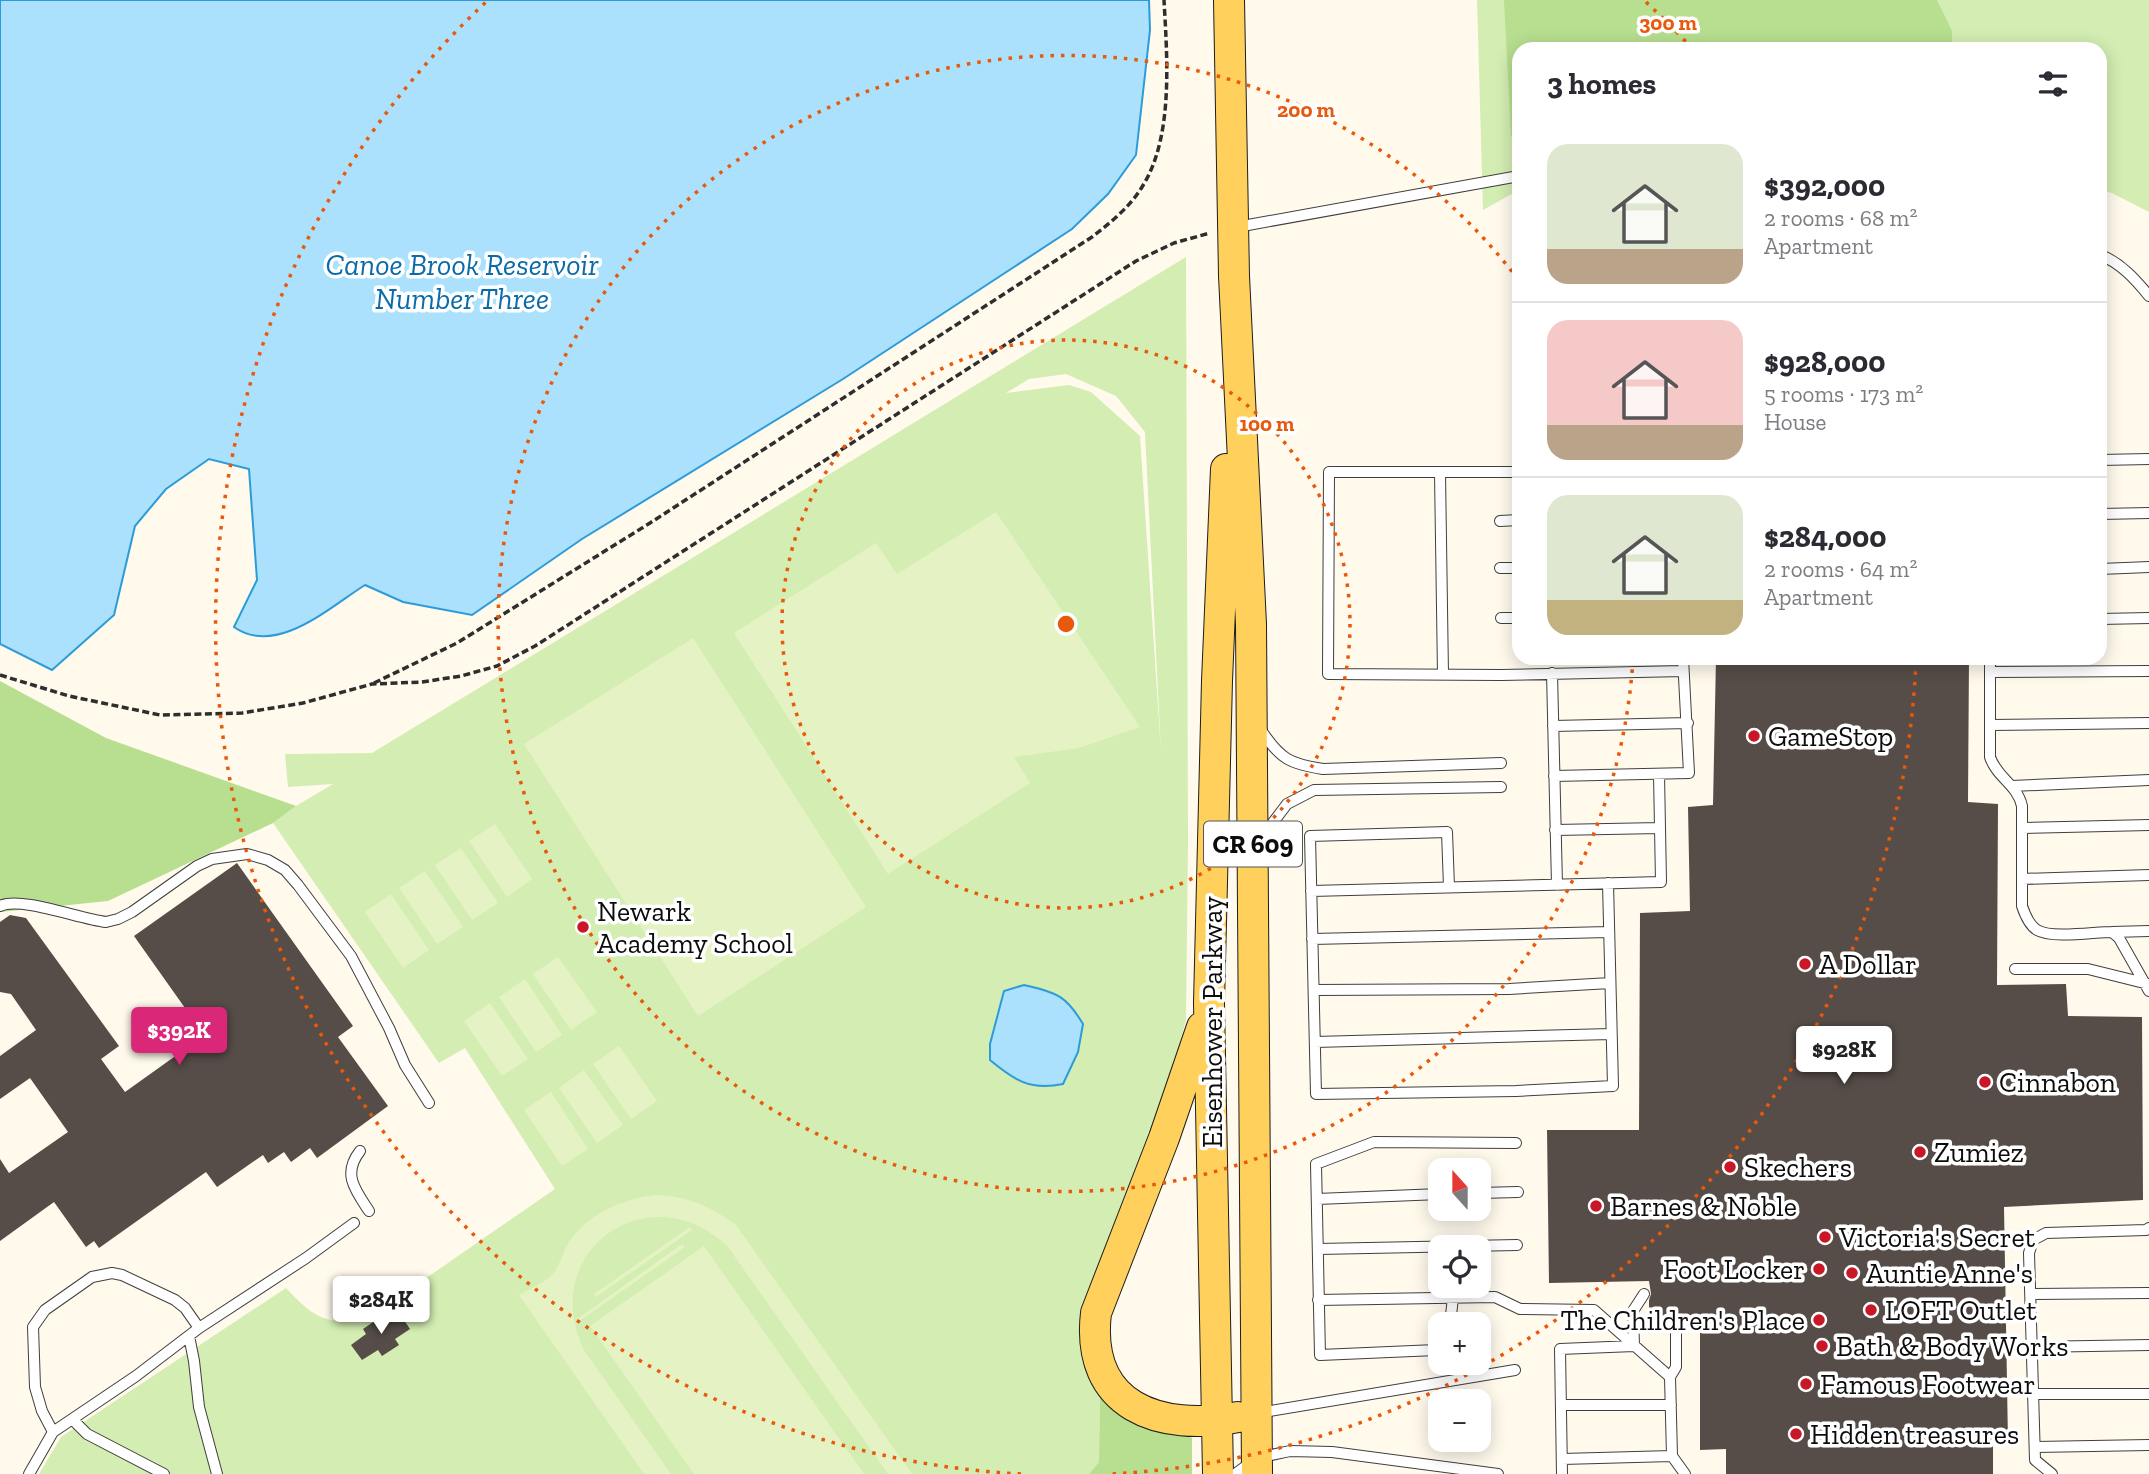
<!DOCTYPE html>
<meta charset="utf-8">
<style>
:root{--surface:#fff;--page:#f2f2f3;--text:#2b2b33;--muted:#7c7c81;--line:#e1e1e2;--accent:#db2777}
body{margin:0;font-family:"Zilla Slab",serif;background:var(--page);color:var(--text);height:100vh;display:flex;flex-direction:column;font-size:26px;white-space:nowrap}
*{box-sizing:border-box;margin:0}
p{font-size:23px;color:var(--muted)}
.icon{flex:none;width:38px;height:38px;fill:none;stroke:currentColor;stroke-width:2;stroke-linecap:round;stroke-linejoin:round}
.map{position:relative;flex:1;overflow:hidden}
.drawer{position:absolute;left:1512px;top:42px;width:595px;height:623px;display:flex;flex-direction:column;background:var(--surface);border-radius:21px;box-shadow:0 4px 18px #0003}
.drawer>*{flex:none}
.needle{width:46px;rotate:339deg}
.controls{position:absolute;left:1428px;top:1158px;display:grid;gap:14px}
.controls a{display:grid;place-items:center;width:63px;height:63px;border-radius:14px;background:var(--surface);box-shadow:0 4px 18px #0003;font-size:35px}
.price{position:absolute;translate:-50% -60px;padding:0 16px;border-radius:7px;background:#fff;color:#222;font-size:23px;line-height:46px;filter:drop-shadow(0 2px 4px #0008)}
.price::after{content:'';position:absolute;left:50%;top:42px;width:21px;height:16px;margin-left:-10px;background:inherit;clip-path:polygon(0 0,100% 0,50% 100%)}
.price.on{background:var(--accent);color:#fff}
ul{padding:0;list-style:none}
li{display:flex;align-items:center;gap:21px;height:175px;padding:0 35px}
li+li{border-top:2px solid var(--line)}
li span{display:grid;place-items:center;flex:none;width:196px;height:140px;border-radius:21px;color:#555}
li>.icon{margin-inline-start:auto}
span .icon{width:84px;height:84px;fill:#fffc;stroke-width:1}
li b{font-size:30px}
h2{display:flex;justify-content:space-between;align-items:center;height:84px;padding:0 35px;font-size:30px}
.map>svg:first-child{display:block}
.green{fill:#d3edb2;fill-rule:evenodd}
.forest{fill:#b7df8f}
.pitch{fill:#e5f3c4}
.water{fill:#abe1fc;stroke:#2b9bd9;stroke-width:2}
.building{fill:#564d48}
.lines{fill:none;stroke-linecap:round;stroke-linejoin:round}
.service-casing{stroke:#3f3f3f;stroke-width:12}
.primary-casing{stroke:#1d1d1d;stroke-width:32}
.path{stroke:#2e2e2e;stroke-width:3.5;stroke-dasharray:7 3.5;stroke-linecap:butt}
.service{stroke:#fff;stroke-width:10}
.primary{stroke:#ffd05c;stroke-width:30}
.ring{fill:none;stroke:#e8590c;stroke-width:3.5;stroke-dasharray:3.5 7}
.poi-dot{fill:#c81828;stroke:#fff;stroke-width:2.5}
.labels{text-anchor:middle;stroke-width:7;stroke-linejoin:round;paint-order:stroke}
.shield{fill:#fff;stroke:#555;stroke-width:2}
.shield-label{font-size:26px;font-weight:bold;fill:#0c0c0c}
.poi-label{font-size:28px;fill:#0c0c0c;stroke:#fff;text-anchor:start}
.street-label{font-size:28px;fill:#0c0c0c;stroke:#fff}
.water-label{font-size:30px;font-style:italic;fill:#0b6ba9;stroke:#fff}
.centre{fill:#e8590c;stroke:#fff;stroke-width:3.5}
.ring-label{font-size:21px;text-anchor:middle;font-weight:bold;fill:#e8590c;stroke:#fff;stroke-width:7;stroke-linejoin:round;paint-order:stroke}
</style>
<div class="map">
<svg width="2149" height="1474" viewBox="0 0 2149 1474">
<rect width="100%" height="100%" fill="#fffaec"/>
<!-- green -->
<path class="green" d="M1477,0H2149V212L2112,193L2100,190V49H1519V190L1483,210Z
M1186,257L1188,840L1186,1020L1165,1098L1084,1306L1100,1393L1099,1462L1089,1474H39L61,1437L286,1288C314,1318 325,1325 367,1319L555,1189L465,1048L439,1063L273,823L296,806L333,784L288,787L285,754L372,753ZM1066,374L1116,396L1145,432L1161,752L1140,436L1091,392L1069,385L1006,393L1029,379Z"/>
<!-- forest -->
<path class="forest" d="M1504,0H1937L1952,31V49H1519V136H1511Z
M0,681L106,738L296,806L273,823L108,901L0,912Z
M1100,1393L1192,1438V1474H1089L1099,1462Z"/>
<!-- pitch -->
<path class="pitch" d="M996,512L1140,727L1079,748L1014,757L1030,783L888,874L734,633L876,543L897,574Z
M693,638L866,907L698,1016L524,744Z
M495,824L532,879L507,897L469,841Z
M461,848L498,903L472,920L435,865Z
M425,871L463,927L437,944L399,888Z
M391,894L429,950L403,968L365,912Z
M558,957L597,1012L571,1030L533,974Z
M525,979L562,1035L536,1052L499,997Z
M490,1003L528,1059L502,1076L464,1021Z
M619,1046L657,1101L631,1119L593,1064Z
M584,1070L623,1125L597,1143L559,1088Z
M551,1092L588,1149L562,1166L524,1110Z
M657,1195C687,1196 712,1207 736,1225L912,1474H888L728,1247C651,1172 536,1250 584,1350L671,1474H644L519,1295C530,1289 548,1281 555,1271C561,1262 563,1251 569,1242C589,1213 624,1198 657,1195Z
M690,1227L692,1230L596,1297L594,1294Z
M682,1244L685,1247L578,1322L576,1320Z
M704,1246L864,1474H694L590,1326Z"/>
<!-- water -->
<path class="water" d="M0,0H1149L1150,30L1136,155L1108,194L1072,229L843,379L582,539L472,615L403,602L365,585C330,607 276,657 234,627L257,580L249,469L209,459L166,489L135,526L114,615L52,670L0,644Z
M1024,985C1056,993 1065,994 1083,1024L1078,1052L1063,1084C1030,1091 1014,1080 990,1060V1044L1004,991Z"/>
<!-- building -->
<path class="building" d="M1716,658H1969L1968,802L1998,804L1997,985L2066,984L2068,1016L2142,1017L2143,1200L2004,1207L2008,1442L1993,1443V1474H1726V1449L1700,1450V1316L1682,1317L1675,1314L1670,1317L1649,1318V1300L1651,1294L1649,1281L1549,1283L1547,1130H1639L1640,913L1690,911L1688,807L1713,805Z
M237,863L353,1026L338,1037L388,1106L317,1158L310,1148L291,1162L284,1152L268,1163L263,1155L217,1187L206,1172L99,1248L94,1241L86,1247L54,1202L0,1241V1159L9,1173L68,1132L30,1078L0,1099V1056L36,1030L11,994L0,992V922L10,915L26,918L119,1046L101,1059L125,1092L188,1047L168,1020L185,1008L134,936Z
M398,1311L410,1329L395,1339L399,1345L382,1356L378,1350L362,1360L351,1345L366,1334L363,1329L382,1316L384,1320Z"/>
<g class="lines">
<defs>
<path id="service" d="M1237,227L1519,176
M2100,255C2120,262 2136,280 2149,296
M2100,460L2149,459
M1519,472H1329L1328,674L1501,675L1683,671
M1440,473L1443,674
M2100,514L2149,513
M1500,521L1519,520
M1500,568H1519
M2100,569L2149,567
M1501,618H1519
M2100,619L2149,618
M1990,658V757C1997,778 2017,784 2022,806V906C2025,915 2029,925 2037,930C2052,939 2094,932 2112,932L2119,938L2149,991
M1990,672L2149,671
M1552,673L1557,885
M1990,725L2149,723
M1553,726L1688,723
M1261,730C1280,759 1290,764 1323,769L1501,763
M1554,776L1689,773L1683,658
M2012,786L2149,780
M2022,828L2149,825
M1555,830L1660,828
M1262,837L1287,804L1314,790L1501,787
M2022,879L2149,875
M1449,887L1447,832L1310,836L1316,1094L1516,1091L1613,1086L1608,883
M1311,891L1661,882L1659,774
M0,906C21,896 79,919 106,922L118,919L132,912L197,866L212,859L247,854L268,860L285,870L298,885L351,956L389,1028L405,1065L429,1103
M2112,932L2149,931
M1312,939L1609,932
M2015,969H2088L2148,984
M1314,990L1509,989L1610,983
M1315,1042L1611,1034
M360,1151C342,1174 355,1190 369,1211
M1479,1193L1518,1192
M1317,1199L1440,1194
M1318,1249L1517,1245
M2030,1294L2149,1293
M1318,1300L1495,1297L1520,1309L1594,1310L1670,1377L1672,1456L1685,1474
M1450,1325L1453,1297
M189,1336L194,1361L199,1407L217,1474
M1440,1344L1436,1350L1320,1355L1316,1164L1374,1142L1516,1143
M2032,1347L2149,1345
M1670,1377L1676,1367V1321
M2033,1394H2149
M1561,1405H1671
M1258,1413L1515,1370
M73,1420L87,1434L164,1474
M53,1432L42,1411L35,1387L33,1327L45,1310L92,1277L112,1273L122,1275L175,1300L185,1308L199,1328
M2035,1447L2149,1445
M1562,1459L1672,1456
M29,1474L53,1432L136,1376L199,1328L306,1258L354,1223
M1235,1474L1257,1458L1290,1451L1332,1452L1498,1474
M1562,1474L1560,1349L1634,1346L1633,1311L1644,1294
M2052,1474L2035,1460L2029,1253L2033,1240L2046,1233L2146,1230L2149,1228"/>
<path id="primary" d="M1229,0L1234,276L1251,624L1257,1474
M1202,1027L1164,1138L1096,1313C1085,1407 1160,1432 1238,1417
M1218,1474L1209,1003L1217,681L1226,469"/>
</defs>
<!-- service casing -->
<use href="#service" class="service-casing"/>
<!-- primary casing -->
<use href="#primary" class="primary-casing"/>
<!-- path -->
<path class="path" d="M0,675L69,696L160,715L242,713L303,703L372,684L422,682L461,676L497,666L535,646L1136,261L1174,243L1210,233
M374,683L457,643L650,523L1092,237C1110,223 1130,207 1142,187C1174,137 1167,57 1164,0"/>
<!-- service -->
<use href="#service" class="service"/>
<!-- primary -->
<use href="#primary" class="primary"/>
</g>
<!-- distance rings -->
<g class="ring">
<circle cx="1066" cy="624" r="284"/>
<path d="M1633 659A568 568 0 1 1 1517 278"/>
<path d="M1916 661A851 851 0 0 1 1111 1474M1021 1474A851 851 0 0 1 486 2M1646 2A851 851 0 0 1 1688 44"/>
</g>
<!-- markers -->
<g class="poi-dot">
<circle cx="1754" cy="736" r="7"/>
<circle cx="583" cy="927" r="7"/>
<circle cx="1805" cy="964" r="7"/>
<circle cx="1985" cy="1082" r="7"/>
<circle cx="1920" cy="1152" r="7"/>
<circle cx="1730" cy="1167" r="7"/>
<circle cx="1596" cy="1206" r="7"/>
<circle cx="1825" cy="1237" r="7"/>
<circle cx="1819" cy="1269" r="7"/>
<circle cx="1852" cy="1273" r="7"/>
<circle cx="1871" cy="1310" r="7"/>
<circle cx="1819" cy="1320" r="7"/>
<circle cx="1822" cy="1346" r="7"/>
<circle cx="1806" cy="1384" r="7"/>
<circle cx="1796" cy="1434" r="7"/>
</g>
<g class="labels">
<!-- shield labels -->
<rect class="shield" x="1204" y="821.5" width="98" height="45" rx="5"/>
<g class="shield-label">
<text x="1253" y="853">CR 609</text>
</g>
<!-- poi labels -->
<g class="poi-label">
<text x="1768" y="746">GameStop</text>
<text x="597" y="921">Newark<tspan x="597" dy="32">Academy School</tspan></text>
<text x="1819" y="974">A Dollar</text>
<text x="1999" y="1092">Cinnabon</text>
<text x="1934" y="1162">Zumiez</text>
<text x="1744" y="1177">Skechers</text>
<text x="1610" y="1216">Barnes &amp; Noble</text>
<text x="1839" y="1247">Victoria's Secret</text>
<text x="1805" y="1279" text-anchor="end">Foot Locker</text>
<text x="1866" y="1283">Auntie Anne's</text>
<text x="1885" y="1320">LOFT Outlet</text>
<text x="1805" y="1330" text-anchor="end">The Children's Place</text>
<text x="1836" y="1356">Bath &amp; Body Works</text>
<text x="1820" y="1394">Famous Footwear</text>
<text x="1810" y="1444">Hidden treasures</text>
</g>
<!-- street labels -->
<g class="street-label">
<text transform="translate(1212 1022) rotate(-90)" y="10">Eisenhower Parkway</text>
</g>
<!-- water labels -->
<g class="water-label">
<text x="462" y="275">Canoe Brook Reservoir<tspan x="462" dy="34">Number Three</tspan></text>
</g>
</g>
<circle cx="1066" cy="624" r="10" class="centre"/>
<g class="ring-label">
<text x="1668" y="30">300 m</text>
<text x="1306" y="117">200 m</text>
<text x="1267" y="431">100 m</text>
</g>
</svg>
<div class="controls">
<a><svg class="needle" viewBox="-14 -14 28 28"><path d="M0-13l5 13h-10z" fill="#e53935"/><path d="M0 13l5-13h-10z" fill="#7c7c81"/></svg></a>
<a><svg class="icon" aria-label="locate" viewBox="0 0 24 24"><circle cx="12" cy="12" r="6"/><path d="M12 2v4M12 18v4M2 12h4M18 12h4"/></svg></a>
<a>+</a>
<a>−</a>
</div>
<b class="price on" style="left:179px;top:1067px">$392K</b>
<b class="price" style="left:1844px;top:1086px">$928K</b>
<b class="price" style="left:381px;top:1336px">$284K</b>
<section class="drawer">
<h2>3 homes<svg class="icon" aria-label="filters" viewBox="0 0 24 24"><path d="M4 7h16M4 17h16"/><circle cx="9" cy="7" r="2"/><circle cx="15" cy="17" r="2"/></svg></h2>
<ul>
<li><span style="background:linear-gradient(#dfe7d0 75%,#b9a48a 0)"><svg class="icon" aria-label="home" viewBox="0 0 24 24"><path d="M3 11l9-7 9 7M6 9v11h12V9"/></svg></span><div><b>$392,000</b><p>2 rooms · 68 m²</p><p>Apartment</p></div></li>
<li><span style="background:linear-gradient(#f6c9c9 75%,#b9a48a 0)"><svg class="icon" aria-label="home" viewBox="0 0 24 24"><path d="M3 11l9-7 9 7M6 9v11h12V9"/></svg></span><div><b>$928,000</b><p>5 rooms · 173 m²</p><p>House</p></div></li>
<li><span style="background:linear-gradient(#dfe7d0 75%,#c2b280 0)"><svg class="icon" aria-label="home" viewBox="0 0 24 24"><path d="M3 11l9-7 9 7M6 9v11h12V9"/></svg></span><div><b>$284,000</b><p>2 rooms · 64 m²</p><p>Apartment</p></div></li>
</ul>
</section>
</div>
